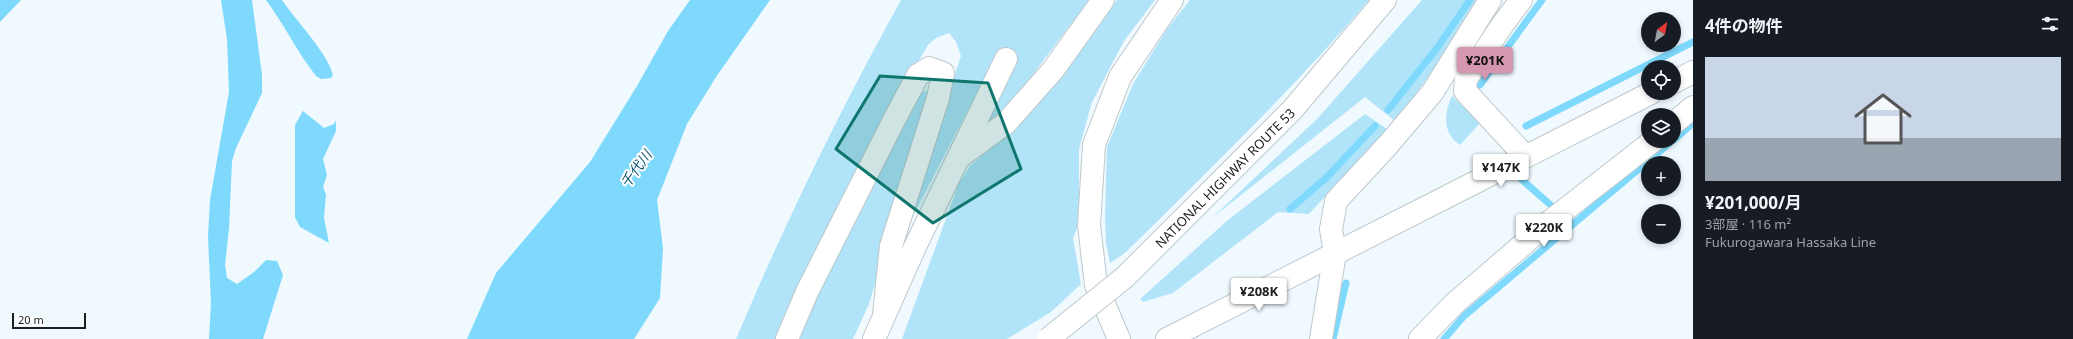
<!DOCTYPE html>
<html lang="ja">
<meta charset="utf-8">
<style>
:root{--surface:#171b24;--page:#242831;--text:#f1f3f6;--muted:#9ea1a6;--line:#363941;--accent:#d596af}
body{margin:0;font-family:"Noto Sans","Noto Sans JP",sans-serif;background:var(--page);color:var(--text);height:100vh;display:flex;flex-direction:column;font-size:15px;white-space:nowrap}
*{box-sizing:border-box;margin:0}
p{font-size:13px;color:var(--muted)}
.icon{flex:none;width:22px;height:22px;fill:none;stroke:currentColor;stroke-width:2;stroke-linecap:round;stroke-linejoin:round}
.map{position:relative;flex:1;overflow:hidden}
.details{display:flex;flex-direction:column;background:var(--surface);width:380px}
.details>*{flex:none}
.needle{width:26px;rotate:32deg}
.controls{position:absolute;left:1641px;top:12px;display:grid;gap:8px}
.controls a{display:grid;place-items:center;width:40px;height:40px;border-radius:50%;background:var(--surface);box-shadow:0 2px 6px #0003;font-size:20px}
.scale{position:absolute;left:12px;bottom:10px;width:74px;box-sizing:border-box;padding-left:4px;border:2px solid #1b1f20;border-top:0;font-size:11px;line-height:14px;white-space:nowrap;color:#1b1f20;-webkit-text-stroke:3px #fff;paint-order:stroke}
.price{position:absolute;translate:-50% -34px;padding:0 9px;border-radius:4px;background:#fff;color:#222;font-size:13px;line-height:26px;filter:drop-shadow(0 1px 2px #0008)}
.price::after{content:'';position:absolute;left:50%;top:24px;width:12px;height:9px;margin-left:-6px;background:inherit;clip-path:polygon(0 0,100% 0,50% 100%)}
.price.selected{background:var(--accent);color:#111}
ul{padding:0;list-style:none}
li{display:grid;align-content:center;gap:8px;height:212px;padding:0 12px}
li+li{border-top:1px solid var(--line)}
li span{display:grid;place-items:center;height:124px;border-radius:0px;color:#555}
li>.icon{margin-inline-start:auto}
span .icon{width:72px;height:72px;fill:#fffc;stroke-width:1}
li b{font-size:17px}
h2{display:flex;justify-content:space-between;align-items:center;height:48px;padding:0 12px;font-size:17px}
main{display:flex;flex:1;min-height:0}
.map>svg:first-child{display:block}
.green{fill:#b1e4f9}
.water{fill:#7ed9fc}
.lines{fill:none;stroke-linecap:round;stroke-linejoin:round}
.stream{stroke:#7ed9fc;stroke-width:7}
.minor-casing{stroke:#bec8cc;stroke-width:24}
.major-casing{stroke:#bec8cc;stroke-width:24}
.highway-casing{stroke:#bec8cc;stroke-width:24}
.minor{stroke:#fff;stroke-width:22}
.major{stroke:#fff;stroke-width:22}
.highway{stroke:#fff;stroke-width:22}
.highway-bridge-casing{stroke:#bec8cc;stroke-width:24;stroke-linecap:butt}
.highway-bridge{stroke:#fff;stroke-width:22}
.marked{fill:#0f766e;fill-opacity:0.2;stroke:#0f766e;stroke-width:3;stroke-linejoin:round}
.labels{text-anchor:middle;stroke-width:4;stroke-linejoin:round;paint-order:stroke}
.street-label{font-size:13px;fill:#1b1f20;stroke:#fff}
.water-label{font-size:14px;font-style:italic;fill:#0e5971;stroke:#fff}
</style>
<main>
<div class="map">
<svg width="1693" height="339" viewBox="0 0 1693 339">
<rect width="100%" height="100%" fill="#eff9fe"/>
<!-- green -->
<path class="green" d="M901,0H1089L1003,114L980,130L1017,58L1000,48L901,239L961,56L956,42L949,33L936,38L928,45L867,150L778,339H736C785,223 840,110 901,0Z
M1117,0H1155L1124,41L1092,102L1079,149V206L1077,228L1073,238L1081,284L1051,312L1007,339H902L959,183L970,166L997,143L1050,86Z
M1190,0H1369C1293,89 1209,170 1125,253L1110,263L1106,243L1105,217L1107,147L1133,84L1167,29Z
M1422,0H1478L1429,76L1395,121L1365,97L1212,218L1318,118Z
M924,91H928L931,95L869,304L853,339H797L809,309L917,98Z
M1452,96L1480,123L1460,145C1442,133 1444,113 1452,96Z
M1365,114L1387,129L1309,214L1278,212L1173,293L1143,302L1140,299L1228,220Z"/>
<!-- water -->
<path class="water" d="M0,0H21L0,22Z
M221,0H252L262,75V93L236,148L232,161L229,229L225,265L227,278L237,284L254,272L266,260L277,261L283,275L263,339H209L211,303L208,236L210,200L229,92L227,39Z
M266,0H282C296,21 327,52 333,75L331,78L321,79L316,76C297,52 284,24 266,0Z
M690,0H770L716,77L687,124L657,200L663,248L660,298L634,339H467L496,273L590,162L637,86L668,31Z
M303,111L324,128L334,124L336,120V131L323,159L327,175L323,187L326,195L324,218L329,243L300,227L295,217V125Z"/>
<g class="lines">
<!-- stream -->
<path class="stream" d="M1480,85L1542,0
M1388,110L1437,48L1470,0
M1526,126L1693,42
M1674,140L1693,123
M1520,178L1554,208
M1290,209L1326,178L1375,126
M1333,339L1346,283
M1444,339L1464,316L1672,141"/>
<defs>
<path id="minor" d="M1521,0L1503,24L1466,79L1465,91L1525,156
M1674,123L1693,107
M961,156L1006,123L1053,70L1103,0
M787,339L807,292L893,122L918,75L929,68L943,73L938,98L891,246L884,315
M874,339L914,249L1006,59
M1321,339L1335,253
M1420,339L1455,303L1548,223L1653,141"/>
<path id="major" d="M1674,82L1693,72
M1167,339L1651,93"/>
<path id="highway" d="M1335,253L1331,229L1336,201L1387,146L1432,93L1490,0
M1125,277L1293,109L1385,0
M1119,339L1096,285L1089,225L1094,145L1120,77L1172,0"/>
</defs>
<!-- minor casing -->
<use href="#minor" class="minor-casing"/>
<!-- major casing -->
<use href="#major" class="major-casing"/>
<!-- highway casing -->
<use href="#highway" class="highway-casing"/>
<!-- minor -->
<use href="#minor" class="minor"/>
<!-- major -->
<use href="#major" class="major"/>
<!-- highway -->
<use href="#highway" class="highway"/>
<defs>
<path id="highway-bridge" d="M1048,339L1125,277"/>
</defs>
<!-- highway-bridge casing -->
<use href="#highway-bridge" class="highway-bridge-casing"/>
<!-- highway-bridge -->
<use href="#highway-bridge" class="highway-bridge"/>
</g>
<!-- marked area -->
<path class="marked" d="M880,76L988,83L1021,169L933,223L836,149Z"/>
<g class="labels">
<!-- street labels -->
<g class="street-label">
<text transform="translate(1225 178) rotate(-45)" y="5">NATIONAL HIGHWAY ROUTE 53</text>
</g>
<!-- water labels -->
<g class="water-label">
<text transform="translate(636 169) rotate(-54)" y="5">千代川</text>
</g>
</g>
</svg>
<div class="controls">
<a><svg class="needle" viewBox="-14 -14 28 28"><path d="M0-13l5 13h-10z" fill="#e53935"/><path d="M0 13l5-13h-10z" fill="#9ea1a6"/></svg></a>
<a><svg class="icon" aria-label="locate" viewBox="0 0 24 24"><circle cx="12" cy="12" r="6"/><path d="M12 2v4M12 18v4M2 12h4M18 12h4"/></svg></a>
<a><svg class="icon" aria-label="layers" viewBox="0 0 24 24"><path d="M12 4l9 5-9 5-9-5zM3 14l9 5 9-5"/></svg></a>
<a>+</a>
<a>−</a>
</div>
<div class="scale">20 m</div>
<b class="price selected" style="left:1485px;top:81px">¥201K</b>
<b class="price" style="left:1501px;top:188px">¥147K</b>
<b class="price" style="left:1544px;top:248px">¥220K</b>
<b class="price" style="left:1259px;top:312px">¥208K</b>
</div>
<section class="details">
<h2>4件の物件<svg class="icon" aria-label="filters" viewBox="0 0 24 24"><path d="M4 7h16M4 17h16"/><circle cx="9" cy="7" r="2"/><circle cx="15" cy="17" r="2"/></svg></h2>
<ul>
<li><span style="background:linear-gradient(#c9d6e8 65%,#9aa5b1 0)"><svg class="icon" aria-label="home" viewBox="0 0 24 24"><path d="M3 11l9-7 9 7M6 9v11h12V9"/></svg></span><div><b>¥201,000/月</b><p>3部屋 · 116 m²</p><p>Fukurogawara Hassaka Line</p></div></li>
</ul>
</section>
</main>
